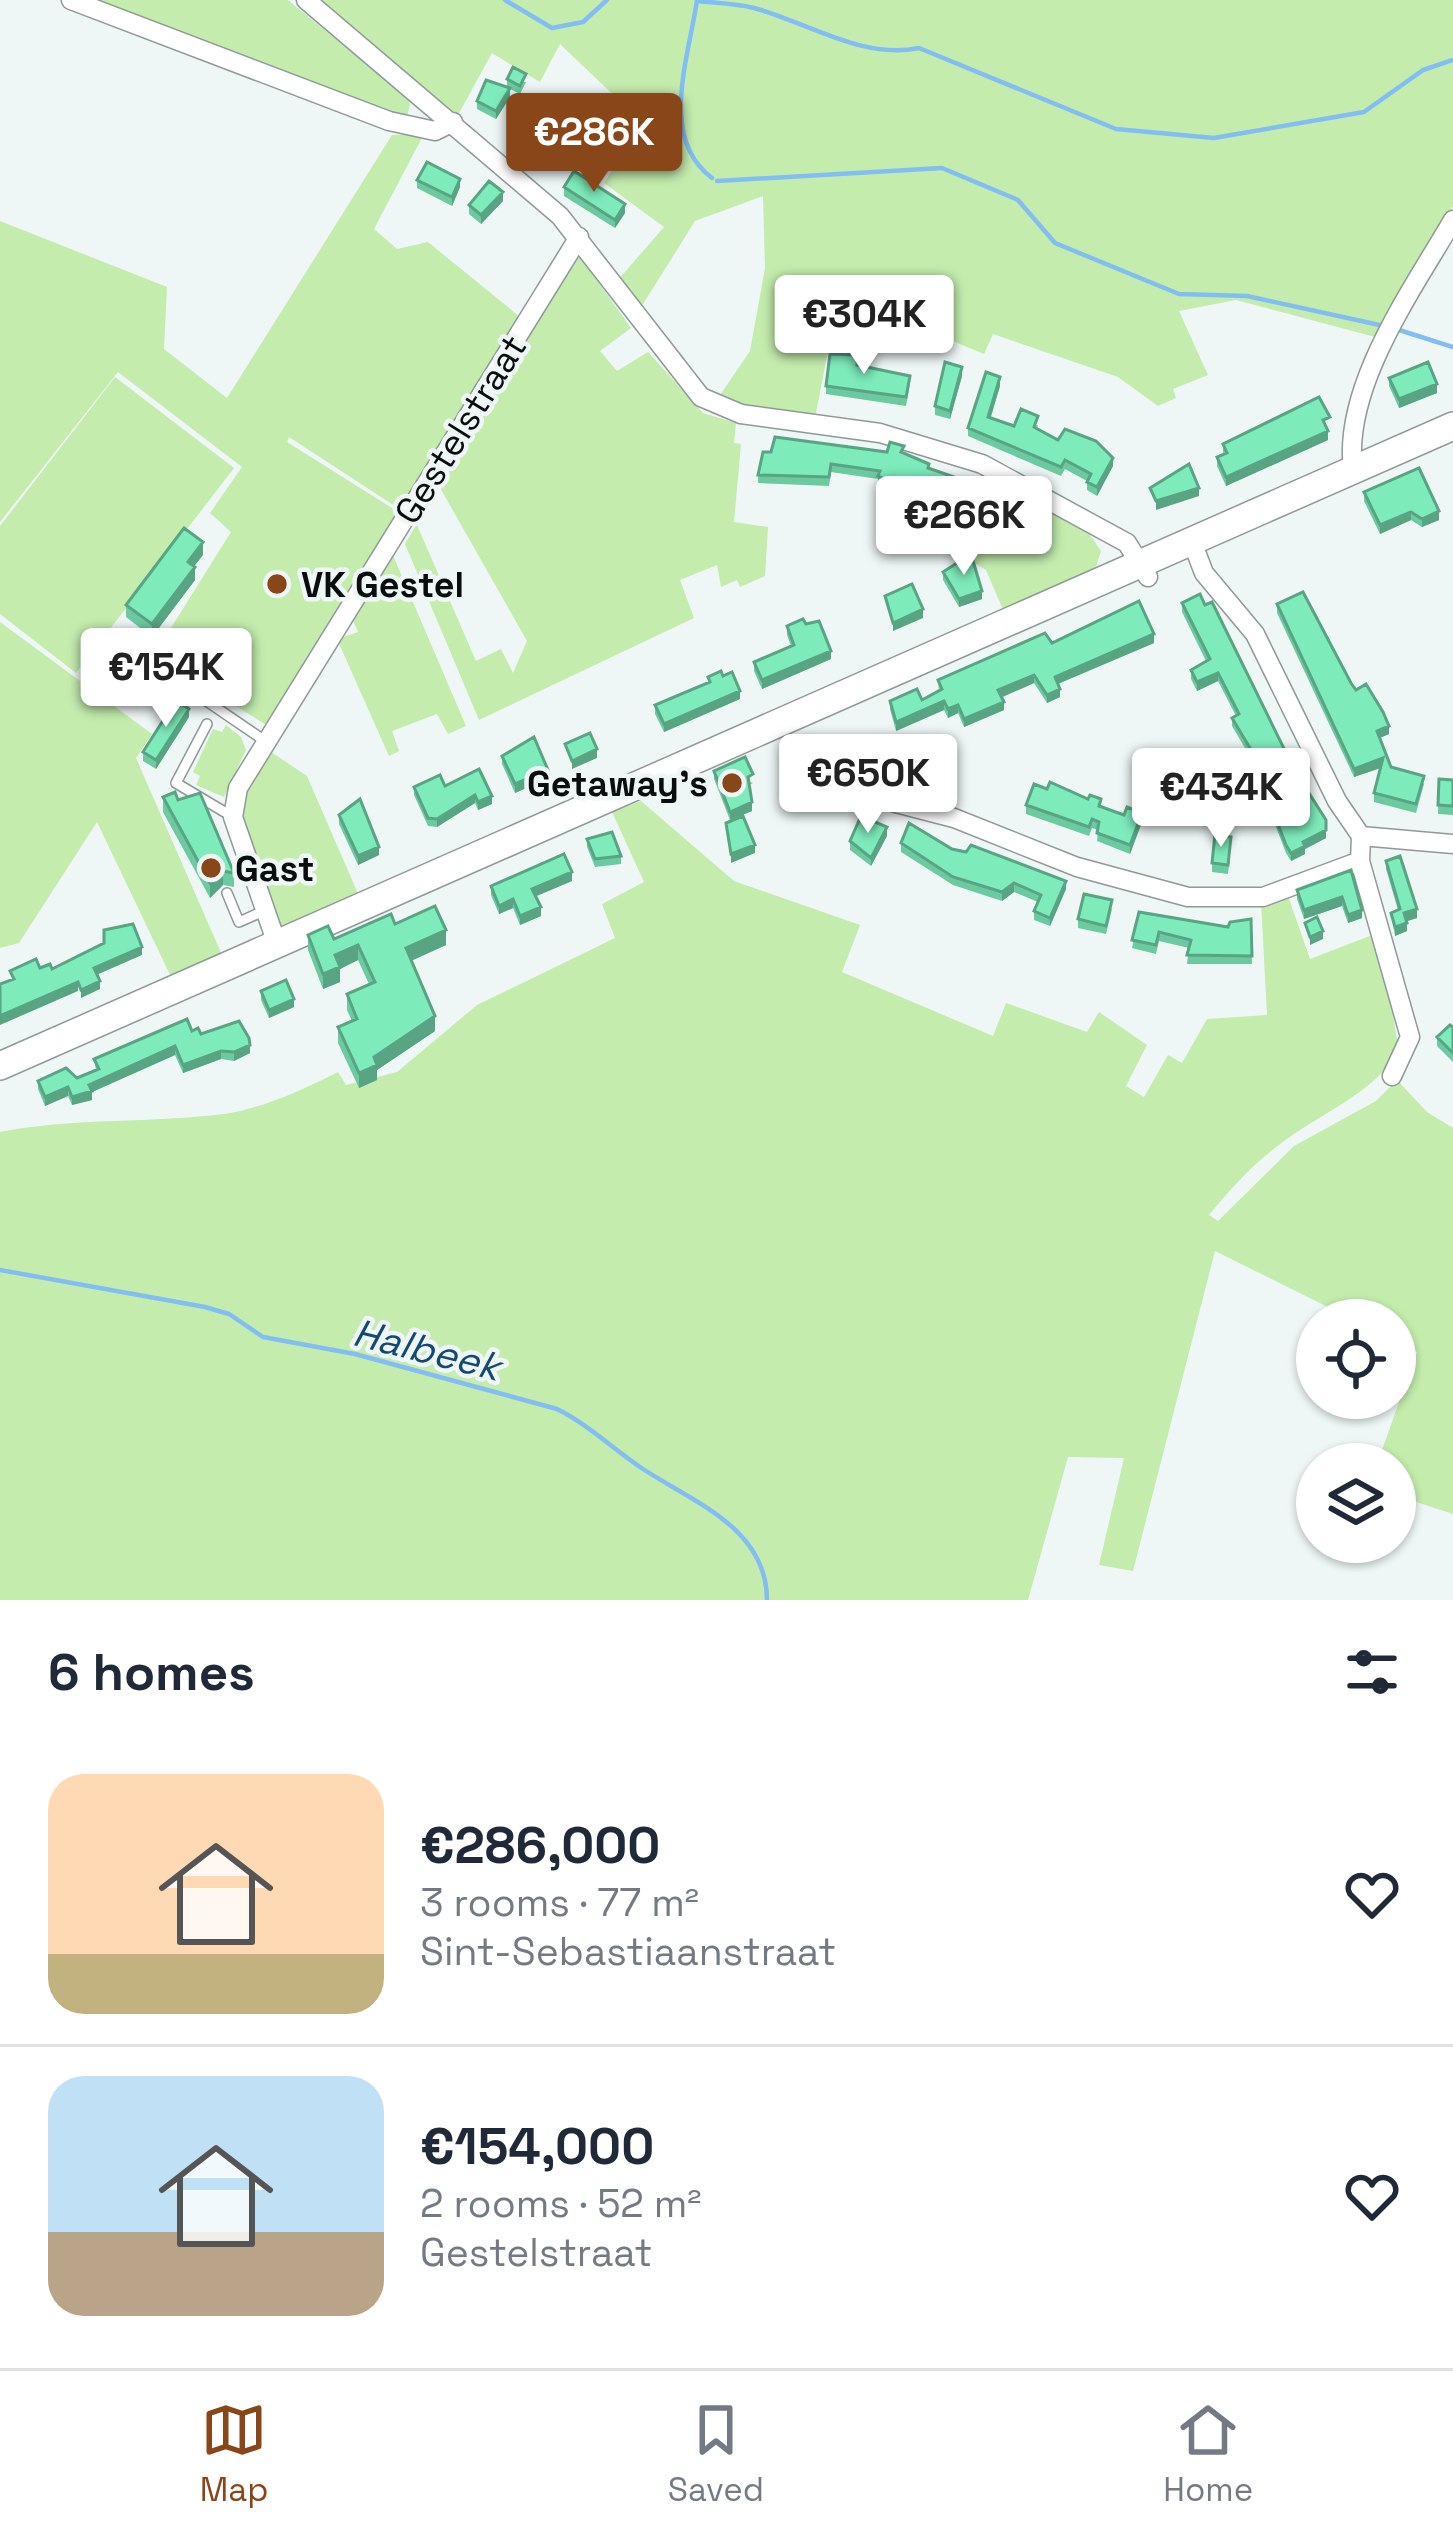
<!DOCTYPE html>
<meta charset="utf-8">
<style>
:root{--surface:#fff;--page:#f6f6f7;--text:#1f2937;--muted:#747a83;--line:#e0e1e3;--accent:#894618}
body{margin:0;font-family:"Space Grotesk",sans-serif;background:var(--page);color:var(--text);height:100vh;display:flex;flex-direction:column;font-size:45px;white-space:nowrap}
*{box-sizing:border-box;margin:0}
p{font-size:39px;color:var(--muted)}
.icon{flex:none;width:66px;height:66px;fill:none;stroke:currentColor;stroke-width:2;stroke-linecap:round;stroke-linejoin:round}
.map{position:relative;height:1600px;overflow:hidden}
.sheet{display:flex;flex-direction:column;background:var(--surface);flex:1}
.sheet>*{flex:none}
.controls{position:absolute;left:1296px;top:1299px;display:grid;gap:24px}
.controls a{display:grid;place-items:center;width:120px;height:120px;border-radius:50%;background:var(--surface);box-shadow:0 3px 9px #0004;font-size:60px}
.price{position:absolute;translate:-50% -102px;padding:0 27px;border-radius:12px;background:#fff;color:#222;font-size:39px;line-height:78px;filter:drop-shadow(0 3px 6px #0008)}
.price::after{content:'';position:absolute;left:50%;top:72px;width:36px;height:27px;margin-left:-18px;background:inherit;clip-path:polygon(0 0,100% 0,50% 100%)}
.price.selected{background:var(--accent);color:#fff}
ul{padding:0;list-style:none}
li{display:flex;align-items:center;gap:36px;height:300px;padding:0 48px}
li+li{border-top:3px solid var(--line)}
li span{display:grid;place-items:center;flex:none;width:336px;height:240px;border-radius:36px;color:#555}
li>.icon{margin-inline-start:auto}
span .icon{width:144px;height:144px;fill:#fffc;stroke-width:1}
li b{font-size:51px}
h2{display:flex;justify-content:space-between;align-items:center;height:144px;padding:0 48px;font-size:51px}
.dock{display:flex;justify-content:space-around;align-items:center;height:168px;border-top:3px solid var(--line);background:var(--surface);font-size:33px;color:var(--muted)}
.dock a{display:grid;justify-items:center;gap:6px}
.dock .selected{color:var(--accent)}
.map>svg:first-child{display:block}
.green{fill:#c3ecad;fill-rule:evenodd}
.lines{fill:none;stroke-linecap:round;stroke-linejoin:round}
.stream{stroke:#83bdf3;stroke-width:4.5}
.lane-casing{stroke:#909898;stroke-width:12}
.street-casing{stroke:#909898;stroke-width:21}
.secondary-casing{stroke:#909898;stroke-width:30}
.lane{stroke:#fff;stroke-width:9}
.street{stroke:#fff;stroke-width:18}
.secondary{stroke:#fff;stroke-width:27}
.wall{fill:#6ccaa1}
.shaded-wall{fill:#58a483}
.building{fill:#7eebbb;stroke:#58a483;stroke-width:3}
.poi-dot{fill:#894618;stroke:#eef7f6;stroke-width:4.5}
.labels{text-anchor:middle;stroke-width:9;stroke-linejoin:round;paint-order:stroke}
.street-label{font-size:36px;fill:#0a0d0d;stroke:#eef7f6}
.poi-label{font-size:36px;font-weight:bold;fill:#0a0d0d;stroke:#eef7f6;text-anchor:start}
.water-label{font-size:39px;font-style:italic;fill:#134975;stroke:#eef7f6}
</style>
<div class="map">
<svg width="1453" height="1600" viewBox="0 0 1453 1600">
<rect width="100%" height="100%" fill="#eef7f6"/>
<!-- green -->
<path class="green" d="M96,0H288L404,95L410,103L407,117L398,120Z
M322,0H1453V206L1375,337L1236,300L1179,311L1208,375L1173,389L1176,398L1158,406L1118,377L993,334L984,354L839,294L815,418L716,401L750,351L765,268L763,196L695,221L640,309L618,280L664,227L604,183L635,136L617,118L626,107L560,44L540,82L492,53L457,117Z
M424,134L374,229L397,249L428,242L531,326L578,254L631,328L600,351L617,371L648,352L703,413L736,423L734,443L741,444L734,522L768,527L765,576L740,587L737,580L721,587L717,565L680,580L694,618L479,720L405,544L416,525L401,510L289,437L287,442L400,513L268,726L154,655L231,532L210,513L242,467L118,372L0,522V221L167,287L164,349L227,398L392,135ZM439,486L527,641L513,673L501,649L476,661L417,525Z
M115,377L234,468L76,673L0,614V526Z
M1003,482L1086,529L1101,551L1095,569L1004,612L986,570L958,552Z
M392,553L466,726L448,734L437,714L392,731L399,751L389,756L337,639L358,632L351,616Z
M0,622L152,734L136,758L222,955L172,979L97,822L19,943L0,948Z
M226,725L241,737L246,750L224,797L196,785L200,776L193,772L213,729L222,732Z
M265,748L307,776L359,896L281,930L241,829L242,802Z
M641,801L734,881L860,925L842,972L993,1036L1006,1003L1087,1032L1099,1012L1147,1045L1126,1086L1144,1097L1168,1055L1182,1063L1207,1019L1267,1015L1261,901L1287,893L1310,959L1380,932L1399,1052C1367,1099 1318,1113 1275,1148C1250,1167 1229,1191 1209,1215L1218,1221L1294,1146L1376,1101L1397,1080L1427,1112L1453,1128V1514L1395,1495V1464H1377L1417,1352L1395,1340V1320H1354L1215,1251L1133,1571L1099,1565L1124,1458L1068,1457L1028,1600H0V1132C72,1118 143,1123 215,1115C258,1111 300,1091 338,1072L346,1085L397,1072L477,1005L615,938L602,904L644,882L612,812Z"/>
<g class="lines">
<!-- stream -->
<path class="stream" d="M505,0L552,28L583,22L607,0
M697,0C689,57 658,138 712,178
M697,1C716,3 736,3 754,8C807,22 862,60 919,48L1116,129L1214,138L1364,112L1423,70L1453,60
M717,181L942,168L1018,200L1055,243L1179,294L1247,296L1384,326
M1396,329L1453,347
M0,1270L205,1307L229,1314L263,1337L355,1354L557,1409C589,1425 613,1449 643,1469C693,1502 767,1528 767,1600"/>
<defs>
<path id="lane" d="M147,648L148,661L265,741
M207,724L176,783L233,817
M227,893L239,922L266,910"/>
<path id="street" d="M71,0L389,121L435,131L453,122
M306,0L560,216L701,397L741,414L880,433L982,464L1127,543L1148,577
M1353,470C1342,387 1413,289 1453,220
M1191,539L1204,573L1255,634L1337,801L1361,836L1360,861L1410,1037L1392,1076
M869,796L954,818L1077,867L1188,897H1263L1360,861
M1361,836L1453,844
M277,944L233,817L238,788L579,237"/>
<path id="secondary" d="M0,1066L1453,426"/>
</defs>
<!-- lane casing -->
<use href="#lane" class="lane-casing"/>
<!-- street casing -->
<use href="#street" class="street-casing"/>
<!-- secondary casing -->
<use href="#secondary" class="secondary-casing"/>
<!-- lane -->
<use href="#lane" class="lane"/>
<!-- street -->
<use href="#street" class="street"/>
<!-- secondary -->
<use href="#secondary" class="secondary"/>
</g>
<!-- wall -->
<path class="wall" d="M507,79L526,82L520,94L510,89V97L496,119L477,109V101L507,87Z
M528,136L577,147L561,165L528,145Z
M417,180L460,187L452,206L417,188Z
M564,187L625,213L615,228L564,196Z
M503,201L481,224L469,214V205Z
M858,365L910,384L906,406L826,394V386Z
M962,376L950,419L935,415V406Z
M1389,378L1437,393L1399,408L1389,386Z
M1000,386L991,417L1014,426L1038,425L1037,428L1113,466L1097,496L1087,490V481L1065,469L1061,476L968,436V428Z
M1330,426L1326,427L1328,440L1226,486L1217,466V457L1223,454V444Z
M887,452L904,453L929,469L980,494L969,520L918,498L916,505L878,484V479L831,472L829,486L758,483V475Z
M1364,492L1439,520L1422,527L1411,520L1380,534L1364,501Z
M203,555L194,566L195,580L152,637L126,617V605Z
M943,572L982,599L959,607L943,580Z
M1182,603L1326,838L1305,849V854L1291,861L1286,853L1276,827V819L1284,814L1266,777L1251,785L1245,772V763L1252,760L1232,726V718L1236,716L1218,681L1197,691L1191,679V670L1206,661L1182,612Z
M1277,604L1351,683L1389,734L1380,738L1391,767L1424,784L1416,813L1374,802V793L1381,768L1354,777L1277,613Z
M806,624L831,659L762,689L754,671V662L791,646L787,635V626Z
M1052,643H1154L1058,684L1060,697L1047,703L1034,683L1002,697L1004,710L964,727L958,713L948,718L944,710L896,731L890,709V701L922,700L939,691L938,680Z
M126,649L113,667L102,659V651Z
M723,676L740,699L664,732L655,714V705L708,683V677Z
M189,717L156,769L143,761V752Z
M808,745L822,747L852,796V804L807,811V803L825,791L808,754Z
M502,756L548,778L515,793L502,764Z
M479,769L492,804L478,810L475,803L437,827L428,826L414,795V787L445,786Z
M714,771L753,783L749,785L752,811L730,820L714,779Z
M911,774L908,792L890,788V779Z
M1439,779L1453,780V815L1438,814Z
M163,797L178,800L234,873V887L223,885L210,898L163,812Z
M1026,805L1101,806L1142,822L1130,854L1097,841L1098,830L1092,828L1089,836L1026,814Z
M339,815L379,855L358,865L339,824Z
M887,836L871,866L850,850V841Z
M587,839L621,856V864L595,867L587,847Z
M901,843L952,849L1066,889L1050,926L1034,920V911L1038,902L1014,892L1002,901L953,885L901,852Z
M1231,845L1228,874L1212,872V863Z
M1386,861L1417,918L1407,921V931L1395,936L1391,913L1398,910L1386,869Z
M1351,870L1362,918L1348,923L1342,906L1304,919L1297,899V890Z
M572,881L536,896L541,916L520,925L513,908L499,914L491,895V886Z
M1112,909L1106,934L1078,928V919Z
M1139,912L1228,927L1251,919L1252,964H1187L1189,948L1159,941L1156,954L1132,948Z
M395,924L446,945L411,961L435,1031L377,1070V1080L359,1088L338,1043V1027L352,1021L347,1010V994L369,984L358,960L340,969V982L323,989L308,950V935L334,939Z
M261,991L294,1007L269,1018L261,1000Z
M1453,1027V1062L1437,1046V1037Z
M192,1031L250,1053L234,1061L221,1059L183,1073L175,1055L92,1092V1100L72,1105L68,1096L45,1106L38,1089V1081L77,1078L96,1070L94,1059Z"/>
<!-- shaded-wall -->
<path class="shaded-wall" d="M510,88V97L496,119V111Z
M577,138V147L561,165V157Z
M460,179V187L452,206V197Z
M503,192V201L481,224V215Z
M625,204V213L615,228V220Z
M962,367V376L950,419V411Z
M1000,377V386L988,425V417Z
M1437,384V393L1399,408V399Z
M1328,431V440L1226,486V477Z
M1113,458V466L1097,496V487Z
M980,486V494L969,520V512Z
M1199,488V496L1156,510V501Z
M1439,511V520L1422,527V519Z
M1411,512V520L1380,534V525Z
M203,542V555L188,574V562Z
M195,567V580L152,637V624Z
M982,591V599L959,607V599Z
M923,609V618L893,631V623Z
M1154,634V643L1055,685V677Z
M126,641V649L113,667V659Z
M831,651V659L762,689V680Z
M1218,673V681L1197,691V682Z
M1034,675V683L998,699V690Z
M1060,689V697L1047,703V695Z
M740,691V699L664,732V724Z
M944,701V710L896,731V722Z
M1004,702V710L964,727V719Z
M958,705V713L948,718V709Z
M189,709V717L156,769V760Z
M1389,726V734L1377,739V731Z
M597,749V758L572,769V761Z
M1383,758V767L1354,777V769Z
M1266,769V777L1251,785V776Z
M548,770V778L515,793V784Z
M475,795V803L437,827V819Z
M492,796V804L478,810V802Z
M752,802V811L730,820V812Z
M1142,813V822L1130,854V845Z
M887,827V836L871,866V858Z
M1326,830V838L1305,849V854L1291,861V853L1303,842Z
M755,845V853L731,863V854Z
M379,847V855L358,865V856Z
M223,871V885L210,898V883Z
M572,872V881L532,898V889Z
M1066,881V889L1050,926V918Z
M1014,883V892L1002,901V892Z
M1342,897V906L1304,919V910Z
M513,899V908L499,914V906Z
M541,907V916L520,925V916Z
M1417,909V918L1404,922V913Z
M1362,910V918L1348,923V915Z
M1407,923V931L1395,936V927Z
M446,930V945L406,963V948Z
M1323,931V939L1310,945V937Z
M358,945V960L340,969V982L323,989V974L335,955Z
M142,947V955L94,976V968Z
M100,981V989L81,998V990Z
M78,982V991L0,1025V1016Z
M294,999V1007L269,1018V1010Z
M435,1016V1031L377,1070V1080L359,1088V1073L374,1057Z
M250,1045V1053L234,1061V1052Z
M175,1046V1055L92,1092V1100L72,1105V1097L89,1085Z
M221,1051V1059L183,1073V1065Z
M68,1087V1096L45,1106V1097Z"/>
<!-- building -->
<path class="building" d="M513,67L526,74L520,86L507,79Z
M486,80L510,88L496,111L477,101Z
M541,116L577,138L561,157L528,136Z
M427,162L460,179L452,197L417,180Z
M574,171L625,204L615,220L564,187Z
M489,181L503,192L481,215L469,205Z
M830,354L858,355L857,365L910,376L906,397L826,386Z
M945,362L962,367L950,411L935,406Z
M1428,362L1437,384L1399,399L1389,378Z
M986,372L1000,377L988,417L1014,426L1021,409L1038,416L1034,427L1058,440L1065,429L1096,441L1113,458L1097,487L1087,482L1091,474L1065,460L1061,467L968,428Z
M1319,397L1330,417L1323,420L1328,431L1226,477L1217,457L1227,453L1223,444Z
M775,437L887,452L890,442L904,446L901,452L929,464L928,468L980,486L969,512L918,490L916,496L878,476L880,471L831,464L829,477L758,475L763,452H771Z
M1189,464L1199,488L1156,501L1150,488Z
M1419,468L1439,511L1422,519L1411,512L1380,525L1364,492Z
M184,528L203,542L188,562L195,567L152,624L126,605Z
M971,554L982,591L959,599L943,572Z
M912,584L923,609L893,623L885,596Z
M1303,592L1351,683L1356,690L1366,684L1383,712L1389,726L1377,731L1391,767L1424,776L1416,804L1374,793L1383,758L1354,769L1277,604Z
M1200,594L1205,605L1212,602L1295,771L1326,820V830L1303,842L1305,846L1291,853L1286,845L1276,819L1288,813L1266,769L1251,776L1245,763L1256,758L1232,718L1239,714L1218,673L1197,682L1191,670L1210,659L1182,603Z
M1139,601L1154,634L1055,677L1060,689L1047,695L1034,675L998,690L1004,702L964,719L958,705L948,709L944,701L896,722L890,701L917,689L922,700L942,689L938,680L1045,633L1052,643Z
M803,619L806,624L819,621L831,651L762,680L754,662L794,645L787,626Z
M116,633L126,641L113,659L102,651Z
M721,671L723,676L732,672L740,691L664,724L655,705L710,682L708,677Z
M176,700L189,709L156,760L143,752Z
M590,733L597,749L572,761L565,744Z
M534,737L548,770L515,784L502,756Z
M819,739L822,747L845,750L852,796L807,803L827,789L808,745Z
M745,757L753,774L748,777L752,802L730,812L714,771Z
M893,762L911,766L908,784L890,779Z
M479,769L492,796L478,802L475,795L437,819L428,818L414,787L440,775L445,786Z
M1439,779L1453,780V806L1438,805Z
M1050,782L1088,799L1090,795L1101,799L1099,806L1124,815L1127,807L1142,813L1130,845L1097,833L1099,822L1092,819L1089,827L1026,805L1034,784L1047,789Z
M175,792L178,800L200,793L234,873L223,871L210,883L163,797Z
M360,799L379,847L358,856L339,815Z
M743,816L755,845L731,854L726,823Z
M861,816L887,827L871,858L850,841Z
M909,823L952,849L966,852L971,845L1066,881L1050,918L1034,911L1041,895L1014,883L1002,892L953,877L901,843Z
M612,832L621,856L595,859L587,839Z
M1215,834L1231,837L1228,865L1212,863Z
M564,854L572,872L532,889L541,907L520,916L513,899L499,906L491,886Z
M1400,856L1417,909L1404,913L1407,923L1395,927L1391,913L1400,909L1386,861Z
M1351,870L1362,910L1348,915L1342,897L1304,910L1297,890Z
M1084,894L1112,900L1106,926L1078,919Z
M435,906L446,930L406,948L435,1016L374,1057L377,1065L359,1073L338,1027L357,1019L347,994L375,982L358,945L335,955L340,967L323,974L308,935L328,926L334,939L391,914L395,924Z
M1139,912L1228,927L1230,922L1251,919L1252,956L1187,955L1191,940L1159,932L1156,945L1132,940Z
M1317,917L1323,931L1310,937L1305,923Z
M133,924L142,947L94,968L100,981L81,990L78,982L0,1016V984L14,979L10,971L36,959L40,968L50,964L52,969L104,943V930Z
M286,980L294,999L269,1010L261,991Z
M187,1019L192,1031L198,1028L201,1034L239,1021L249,1038L250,1045L234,1052L221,1051L183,1065L175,1046L89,1085L92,1091L72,1097L68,1087L45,1097L38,1081L66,1068L77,1078L99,1069L94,1059Z
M1450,1025L1453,1027V1053L1437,1037Z"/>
<!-- markers -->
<g class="poi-dot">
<circle cx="277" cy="584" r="12"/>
<circle cx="732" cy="783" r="12"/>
<circle cx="211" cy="868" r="12"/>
</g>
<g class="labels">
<!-- street labels -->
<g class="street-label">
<text transform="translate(460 429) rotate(-58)" y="13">Gestelstraat</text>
</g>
<!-- poi labels -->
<g class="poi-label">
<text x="301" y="597">VK Gestel</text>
<text x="708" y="796" text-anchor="end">Getaway's</text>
<text x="235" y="881">Gast</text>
</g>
<!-- water labels -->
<g class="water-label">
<text transform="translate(427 1349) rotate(14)" y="14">Halbeek</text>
</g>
</g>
</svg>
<div class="controls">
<a><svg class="icon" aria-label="locate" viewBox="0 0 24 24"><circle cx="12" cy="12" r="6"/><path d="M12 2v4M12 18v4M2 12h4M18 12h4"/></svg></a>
<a><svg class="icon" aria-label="layers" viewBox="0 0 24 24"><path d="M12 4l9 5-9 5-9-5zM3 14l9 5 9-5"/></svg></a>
</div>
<b class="price selected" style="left:594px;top:195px">€286K</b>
<b class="price" style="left:864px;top:377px">€304K</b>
<b class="price" style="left:964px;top:578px">€266K</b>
<b class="price" style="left:166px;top:730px">€154K</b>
<b class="price" style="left:868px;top:836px">€650K</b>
<b class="price" style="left:1221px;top:850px">€434K</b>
</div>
<section class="sheet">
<h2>6 homes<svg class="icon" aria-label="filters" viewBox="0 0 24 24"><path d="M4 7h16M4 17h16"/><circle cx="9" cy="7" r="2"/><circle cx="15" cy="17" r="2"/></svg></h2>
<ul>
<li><span style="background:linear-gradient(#ffd9b3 75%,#c2b280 0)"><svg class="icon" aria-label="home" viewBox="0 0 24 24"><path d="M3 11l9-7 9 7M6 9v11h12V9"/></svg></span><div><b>€286,000</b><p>3 rooms · 77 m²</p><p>Sint-Sebastiaanstraat</p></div><svg class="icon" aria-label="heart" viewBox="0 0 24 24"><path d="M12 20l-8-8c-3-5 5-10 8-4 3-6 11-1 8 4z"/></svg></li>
<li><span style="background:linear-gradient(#bfe0f5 65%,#b9a48a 0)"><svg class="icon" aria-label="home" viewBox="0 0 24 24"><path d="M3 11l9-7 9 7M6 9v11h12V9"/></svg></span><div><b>€154,000</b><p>2 rooms · 52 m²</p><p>Gestelstraat</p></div><svg class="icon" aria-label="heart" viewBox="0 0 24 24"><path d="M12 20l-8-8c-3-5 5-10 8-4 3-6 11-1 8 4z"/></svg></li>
</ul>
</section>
<nav class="dock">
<a class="selected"><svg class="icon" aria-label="map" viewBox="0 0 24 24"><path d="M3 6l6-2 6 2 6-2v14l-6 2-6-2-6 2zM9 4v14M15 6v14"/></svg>Map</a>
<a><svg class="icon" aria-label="saved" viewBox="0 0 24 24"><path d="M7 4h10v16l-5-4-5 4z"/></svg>Saved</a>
<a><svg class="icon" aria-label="home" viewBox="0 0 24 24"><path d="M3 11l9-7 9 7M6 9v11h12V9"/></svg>Home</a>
</nav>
